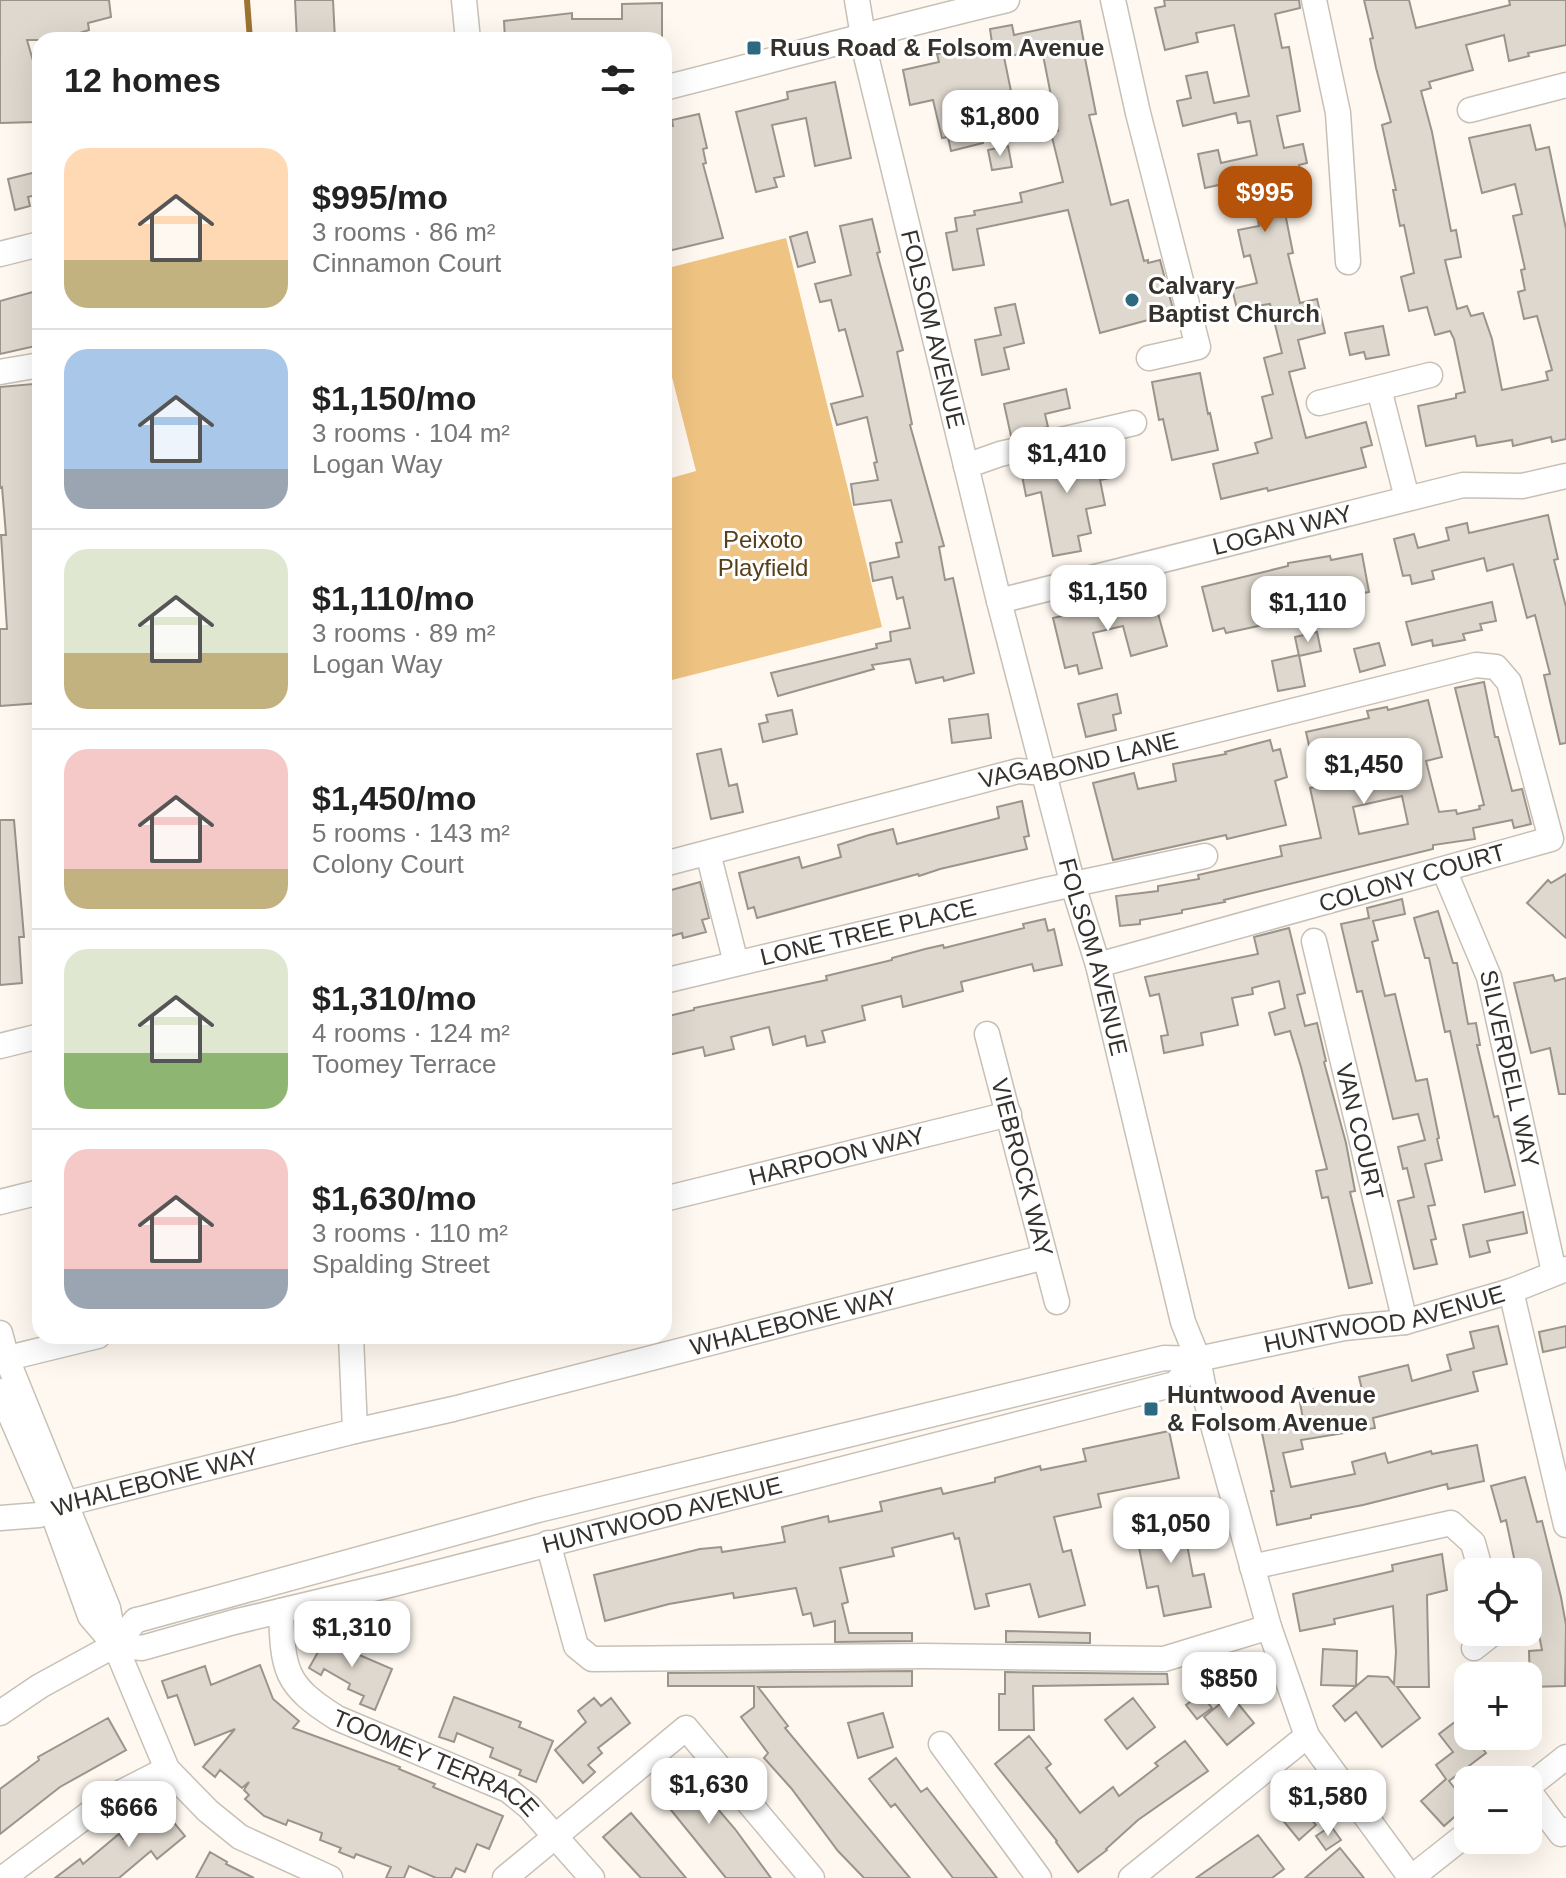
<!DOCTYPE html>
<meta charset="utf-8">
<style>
:root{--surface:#fff;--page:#f2f2f2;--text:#222;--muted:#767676;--line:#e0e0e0;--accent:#b45309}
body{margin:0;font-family:Helvetica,sans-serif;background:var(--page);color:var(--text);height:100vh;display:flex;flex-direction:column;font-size:30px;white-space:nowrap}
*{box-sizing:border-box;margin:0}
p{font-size:26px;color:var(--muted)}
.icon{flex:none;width:44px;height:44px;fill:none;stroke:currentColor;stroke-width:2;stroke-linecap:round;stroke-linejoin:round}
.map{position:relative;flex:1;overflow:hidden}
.sheet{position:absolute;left:32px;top:32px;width:640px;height:1312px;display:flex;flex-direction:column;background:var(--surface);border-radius:24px;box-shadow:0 8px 32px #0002}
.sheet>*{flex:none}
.controls{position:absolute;left:1454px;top:1558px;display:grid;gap:16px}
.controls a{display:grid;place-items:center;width:88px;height:88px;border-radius:16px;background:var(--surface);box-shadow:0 8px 32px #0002;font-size:40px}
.price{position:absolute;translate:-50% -68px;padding:0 18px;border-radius:16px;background:#fff;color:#222;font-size:26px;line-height:52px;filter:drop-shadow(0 2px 4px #0008)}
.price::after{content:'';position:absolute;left:50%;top:48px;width:24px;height:18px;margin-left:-12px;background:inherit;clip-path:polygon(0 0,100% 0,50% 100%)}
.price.current{background:var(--accent);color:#fff}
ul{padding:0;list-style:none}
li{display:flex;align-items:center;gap:24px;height:200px;padding:0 32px}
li+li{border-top:2px solid var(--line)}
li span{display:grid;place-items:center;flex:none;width:224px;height:160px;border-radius:24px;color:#555}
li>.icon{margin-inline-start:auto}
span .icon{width:96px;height:96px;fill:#fffc;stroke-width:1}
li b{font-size:34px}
h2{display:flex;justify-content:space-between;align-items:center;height:96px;padding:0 32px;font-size:34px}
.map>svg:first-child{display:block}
.green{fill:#efc381}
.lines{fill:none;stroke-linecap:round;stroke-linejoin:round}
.stream{stroke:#9c7432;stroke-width:6}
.building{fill:#dfd8ce;stroke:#9b948b;stroke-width:2;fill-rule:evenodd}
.minor-casing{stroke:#c7c0b6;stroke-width:27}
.minor{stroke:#fff;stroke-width:24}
.poi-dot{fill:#2d6980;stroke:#fff;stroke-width:3}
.labels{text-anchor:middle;stroke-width:6;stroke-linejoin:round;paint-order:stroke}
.poi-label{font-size:24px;font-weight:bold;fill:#35322e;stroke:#fff;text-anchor:start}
.street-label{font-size:24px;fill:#35322e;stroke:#fff}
.park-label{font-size:24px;fill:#563f19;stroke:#fff}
</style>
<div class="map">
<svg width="1566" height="1878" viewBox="0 0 1566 1878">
<rect width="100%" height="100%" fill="#fef8f0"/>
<!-- green -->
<path class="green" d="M786,238L882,627L664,682V480L696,471L664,346V269Z"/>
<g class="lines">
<!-- stream -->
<path class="stream" d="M247,0L250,40"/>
</g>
<!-- building -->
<path class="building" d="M0,0H109L111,17L88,23L89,30L58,40H27L36,71L33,72L35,122L0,123Z
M295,0H333L335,40H297Z
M1164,0H1299L1300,8L1275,14L1282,48L1289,47L1300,111L1277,116L1284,148L1303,144L1307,163L1299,165L1308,209L1285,213L1293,253L1288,254L1300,303L1317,299L1325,333L1298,340L1305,368L1289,372L1306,438L1366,422L1372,445L1361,448L1366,467L1268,491L1267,488L1221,499L1213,464L1258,453L1255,443L1272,438L1262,397L1273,394L1264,358L1282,353L1270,304L1237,309L1232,289L1257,283L1250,255L1244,257L1238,230L1259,226L1250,178L1205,188L1198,154L1218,150L1221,163L1257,155L1250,121L1238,123L1236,113L1183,126L1177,101L1191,98L1186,76L1207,72L1214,103L1249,96L1234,25L1196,33L1198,42L1165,50L1155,8L1165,6Z
M1364,0H1409L1416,28L1510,5L1509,0H1566V45L1528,53L1529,56L1509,61L1504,35L1466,45L1473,70L1429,82L1431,88L1421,91L1432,132L1451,231L1456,230L1461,257L1445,260L1457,309L1467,306L1471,316L1483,313L1492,339L1502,390L1548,380L1546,372L1552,370L1537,316L1524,319L1518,292L1525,290L1521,270L1525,269L1513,216L1522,214L1515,184L1482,193L1469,138L1530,125L1536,150L1549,147L1566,229V439L1552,442L1551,437L1513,446L1512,440L1477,446L1475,436L1426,446L1418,406L1456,398V394L1465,392L1454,339L1450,331L1435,335L1427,307L1409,311L1401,277L1414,273L1404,225L1400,226L1393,190H1396L1382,125L1391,122L1376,68L1370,39L1373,38Z
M662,3V37L505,40L504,21L572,13V19H622V4Z
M1080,21L1084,43H1082L1096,114L1089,115L1111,205L1128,200L1144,261L1148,260V263L1160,260L1174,313L1100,333L1068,210L977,229L984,265L953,270L946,233L957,231L955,218L975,215L974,211L1022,202L1020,193L1063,182L1051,133L1058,131L1042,50L1004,57L1012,96L974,103L983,143L951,151L948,137L942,138L933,100L910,105L903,70L939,62L937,54L992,43L990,29L1012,25L1014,35Z
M835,82L851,158L815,166L806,118L772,125L784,176L774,178L777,187L756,192L736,112L788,99L787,92Z
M699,114L707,148L703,149L706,163L703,164L723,238L664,252V128L673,126L672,120Z
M1008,146L1012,167L992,170L988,150Z
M40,171V194L28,197L30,206L15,210L8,179Z
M872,219L880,252L877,253L903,350L897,352L912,424L910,425L944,546L939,547L945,580L953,578L974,673L944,681L943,677L916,683L910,659L872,665L874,669L778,696L771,673L877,648L876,644L891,641L890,632L910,628L903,597L897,599L892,577L873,581L870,563L899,557L896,543L902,542L891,500L854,505L851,484L878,480L874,463L877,462L867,417L837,425L831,404L863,396L845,329L839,331L831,300L820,302L815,284L851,275L840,226Z
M807,232L815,262L798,267L790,237Z
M40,290V345L0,354V301Z
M1015,304L1024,343L1004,348L1009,369L982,375L975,340L1001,335L995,308Z
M1383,326L1389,355L1366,359L1364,352L1350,355L1345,333Z
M1200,373L1208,414L1210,413L1218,450L1172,460L1163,419L1159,420L1152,382Z
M33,384L34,419H40V703L0,706V629H7L1,535H6L2,487L0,488V387Z
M1066,389L1070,408L1045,414L1048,427L1011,436L1004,404Z
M1095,450L1098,462L1107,460L1110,478L1100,480L1105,505L1086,509L1091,533L1078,536L1081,551L1053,556L1041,492L1026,496L1020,465Z
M1548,515L1558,559L1554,560L1566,607V743L1560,744L1544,675L1550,674L1535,615L1527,618L1513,564L1487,571L1484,558L1432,571L1434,579L1412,584L1410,575L1403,576L1394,539L1414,534L1418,548L1449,540L1446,528L1467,523L1469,533Z
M1362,554L1369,592L1353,595L1352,590L1336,593L1333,578L1282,588L1290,619L1226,633L1224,628L1213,631L1202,587L1288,566V563L1330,556L1331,560Z
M1154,599L1167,646L1131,656L1123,626L1093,633L1102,668L1079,674L1077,665L1065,668L1053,618L1113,604L1114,610Z
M1492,602L1496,621L1480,624L1482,630L1463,634L1465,640L1433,646L1432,640L1412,645L1406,622Z
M1317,632L1321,651L1299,656L1295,637Z
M1379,643L1385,665L1360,672L1354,649Z
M1299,655L1305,686L1278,691L1272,661Z
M1484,682L1495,737H1498L1512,791L1522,789L1531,824L1514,828L1512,820L1473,828L1475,839L1433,845V849L1224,900L1225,902L1182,910V913L1140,920V924L1120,926L1116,896L1158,891V886L1199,879L1198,875L1282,856L1280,846L1321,838L1310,788L1318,786L1306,732L1369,718L1367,711L1387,707L1388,710L1428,700L1442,757L1426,761L1439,812L1456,810L1457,814L1480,809L1479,806L1484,805L1455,688ZM1402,796L1408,824L1359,834L1353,807Z
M1117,694L1121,713L1113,715L1116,730L1086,737L1078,704Z
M792,710L797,734L763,742L759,724L768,722L766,715Z
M988,714L991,738L952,743L949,719Z
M1270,740L1273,751L1280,749L1287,777L1275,781L1286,825L1227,839L1226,835L1113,860L1093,783L1134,773L1138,789L1176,781L1173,764L1226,754L1225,752Z
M721,749L729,786L737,784L743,812L711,819L697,754Z
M1022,801L1029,836L1024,837L1027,849L940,869L919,876L918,874L757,918L754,907L748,909L739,873L799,857L802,868L841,857L838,845L869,835L893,829L897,844L999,818L997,807Z
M0,820H14L24,937H19L22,983L0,985Z
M1566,874V938L1527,903L1548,880L1551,883Z
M700,882L709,918L702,920L706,932L683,938L682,933L664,938V892Z
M1402,899L1405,914L1373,921L1378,940L1372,942L1385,996L1395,994L1416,1081L1427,1079L1439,1138L1437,1139L1442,1160L1425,1164L1435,1205L1428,1206L1436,1239L1431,1240L1437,1264L1414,1269L1398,1201L1414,1197L1407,1168L1403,1169L1398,1147L1425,1140L1418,1114L1393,1119L1362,991L1357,992L1341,924L1369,918L1367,908Z
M1438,911L1453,963H1457L1468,1024L1476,1023L1480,1045H1477L1494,1117L1498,1116L1515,1185L1485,1192L1450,1031L1445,1032L1429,958H1425L1414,918Z
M1045,919L1048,931L1054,929L1062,965L1034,971L1032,964L961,982L963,991L903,1007L901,996L862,1006L865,1020L822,1031L825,1042L807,1046L805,1036L773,1045L769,1027L731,1037L734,1049L705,1056L703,1047L664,1056V1017L694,1010V1008L827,980L826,976L892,960V958L925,949L943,945L944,948L1024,928L1023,924Z
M1289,928L1305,993L1297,995L1305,1026L1317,1023L1326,1061L1324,1062L1346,1143L1355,1191L1350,1192L1372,1283L1349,1288L1328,1197L1322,1198L1316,1171L1327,1169L1301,1067L1290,1031L1275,1035L1269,1013L1285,1008L1279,981L1252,988L1253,994L1232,998L1238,1025L1201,1033L1203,1045L1164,1053L1161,1036L1168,1035L1159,994L1150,996L1145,977L1258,954L1254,937Z
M1553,975L1555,981L1566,978V1094H1559L1550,1048L1531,1053L1514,983Z
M1523,1212L1527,1233L1487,1241L1490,1252L1470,1257L1463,1225Z
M1498,1326L1507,1364L1473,1372L1478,1391L1373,1418L1375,1428L1301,1440L1303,1449L1283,1453L1291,1487L1355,1474L1352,1462L1385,1453L1388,1463L1431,1451L1432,1454L1477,1445L1484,1481L1448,1489L1447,1484L1363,1505L1311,1515V1518L1277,1525L1271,1491H1274L1262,1433L1304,1424L1298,1392L1319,1388L1322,1402L1363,1394L1359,1377L1408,1365L1412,1381L1451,1370L1447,1355L1474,1348L1470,1332Z
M1566,1326V1347L1543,1352L1539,1332Z
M1169,1431L1179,1478L1098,1494L1101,1507L1054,1517L1063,1552L1071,1550L1085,1605L1039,1617L1030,1584L986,1594L989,1606L975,1609L959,1538L955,1539L953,1533L892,1548L894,1556L840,1568L848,1602L842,1604L849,1633H912V1641L835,1642V1621L814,1626L811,1613L803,1615L796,1588L734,1598L733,1593L669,1604L605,1621L594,1575L700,1549L721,1547L722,1552L785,1542L782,1527L828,1516L829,1522L882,1511L880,1502L941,1488L943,1494L995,1482V1478L1040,1466L1041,1470L1086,1461L1083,1449Z
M1525,1477L1537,1522L1542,1521L1561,1597L1566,1625L1565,1686L1530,1687L1529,1651L1542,1650L1533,1604L1528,1606V1572H1517L1506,1520L1501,1522L1491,1486Z
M1181,1513L1193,1576L1204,1574L1211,1607L1164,1616L1158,1586L1147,1588L1134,1522Z
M1442,1554L1447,1590L1427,1595L1429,1687H1397L1420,1718L1382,1747L1356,1712L1345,1721L1333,1706L1368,1676L1388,1677L1394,1684L1396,1652L1393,1606L1334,1619L1335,1624L1300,1631L1293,1594L1393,1571L1392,1565Z
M330,1631L360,1649L357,1654L392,1669L375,1710L360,1704L364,1696L348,1689L350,1684L324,1669L321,1675L309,1668Z
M1006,1631L1090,1633V1643L1006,1642Z
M1323,1649L1357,1651L1356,1686L1321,1685Z
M260,1665L273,1699L299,1721L293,1728L400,1767L399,1769L435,1784L433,1787L503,1816L489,1849L477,1844L465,1872L456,1868L451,1878H436L409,1866L404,1878H386L391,1867L356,1854L354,1858L339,1852L341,1848L320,1840L322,1833L288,1820L286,1825L264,1816L245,1799L249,1795L244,1790L249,1782L242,1788L220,1770L215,1777L203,1767L235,1729L195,1745L177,1695L168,1698L162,1681L205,1666L211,1685Z
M912,1671V1686L758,1687L788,1726L785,1728L910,1878H864L838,1851L791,1788L764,1758L768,1753L741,1717L754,1707V1686H668V1673Z
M1005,1672L1167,1674L1168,1684L1033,1686L1034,1730H999V1694H1005Z
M1201,1694L1212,1708L1197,1719L1186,1705Z
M1231,1695L1254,1723L1227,1745L1204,1717Z
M454,1697L521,1722L519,1727L553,1741L536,1782L519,1775L521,1770L490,1757L493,1748L457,1733L454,1742L439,1737Z
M594,1698L601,1706L611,1698L630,1723L598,1748L602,1753L588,1765L595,1772L583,1783L555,1750L586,1722L578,1711Z
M1133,1698L1155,1727L1127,1749L1105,1720Z
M1468,1712V1736H1473L1486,1753L1449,1781L1468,1805L1444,1826L1421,1801L1446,1779L1436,1765L1453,1752L1439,1734Z
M883,1713L893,1747L858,1758L848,1723Z
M108,1718L126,1750L60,1787L0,1834V1789L39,1760L38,1757Z
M1029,1736L1051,1764L1046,1768L1080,1813L1113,1787L1119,1796L1158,1766L1155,1763L1185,1741L1208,1771L1138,1820L1106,1849L1107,1850L1078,1872L1056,1842L1057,1841L995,1764Z
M896,1758L921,1792L927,1788L997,1878H953L895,1804L891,1807L869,1779Z
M684,1763L697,1777L693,1780L735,1829L771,1878H726L654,1789Z
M1298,1803L1316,1825L1299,1840L1281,1818Z
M161,1807L185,1836L157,1859L151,1851L119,1878H55L80,1859L83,1864L119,1834L123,1839Z
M631,1813L655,1841L686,1878H641L603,1837Z
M1331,1826L1341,1840L1326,1850L1316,1836Z
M1258,1835L1284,1869L1272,1878H1196Z
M1340,1848L1364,1878H1305Z
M210,1852L227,1862L226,1864L254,1878H196Z"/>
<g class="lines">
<defs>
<g id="minor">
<path d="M464,0L468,40"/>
<path id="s1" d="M857,0L867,60L999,601L1073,885L1098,965L1183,1322L1198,1359L1206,1400L1269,1627L1307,1736L1411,1878"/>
<path d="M1113,0L1138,113L1198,347L1149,358"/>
<path d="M1314,0L1338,113L1348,262"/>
<path d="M664,88C779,59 892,27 1007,0"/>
<path d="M1470,110L1566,85"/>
<path d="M0,254L40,244"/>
<path d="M0,372L40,365"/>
<path d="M1379,389L1407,498"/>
<path d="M1319,403L1430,375"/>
<path d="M966,466L1000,454L1134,423"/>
<path id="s2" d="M999,601L1463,485L1522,486L1566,476"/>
<path d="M708,853L736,963"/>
<path id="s3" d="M664,864L1018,771L1045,773L1476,665L1496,667L1509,682L1551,839L1098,965"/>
<path id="s4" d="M1444,870L1489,977L1554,1272"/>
<path id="s5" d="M1314,941L1405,1322"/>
<path id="s6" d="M664,981L1046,890L1205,856"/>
<path id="s7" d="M987,1034L1057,1302"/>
<path d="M0,1046L40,1036"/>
<path id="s8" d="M664,1199L1009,1114"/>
<path d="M0,1202L40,1192"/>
<path d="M1511,1291L1566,1525"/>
<path d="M0,1333L7,1359L108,1608L115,1645L167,1769L208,1811L240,1837L330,1878"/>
<path d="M0,1360L98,1336"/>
<path d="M0,1391L52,1511L90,1616L113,1643"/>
<path id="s9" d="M355,1431L453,1409L1045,1257"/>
<path id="s10" d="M0,1518L39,1515L76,1501L355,1431L351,1336"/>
<path d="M548,1543L576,1646L592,1659L925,1656L1164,1659L1269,1627"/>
<path d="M1252,1567L1451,1523L1473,1543L1481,1572"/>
<path id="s11" d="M281,1611C283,1670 284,1685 337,1718L508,1790L529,1807L592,1878"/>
<path id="s12" d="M115,1645L142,1648L234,1622L389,1585L1175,1384L1198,1359"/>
<path d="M1474,1648L1488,1637L1489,1632"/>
<path id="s13" d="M0,1713L40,1686L115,1645L136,1620L141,1619L538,1510L1164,1358L1198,1359L1344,1328L1405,1322L1511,1291L1566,1269"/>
<path d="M941,1744L1039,1878"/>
<path d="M1528,1787L1566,1757"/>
<path d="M1528,1790L1561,1834L1566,1830"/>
<path d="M3,1878L110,1798L167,1769"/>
<path d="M505,1878L686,1728L812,1878"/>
<path d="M1131,1878L1307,1736"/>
<path d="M1411,1878L1468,1833"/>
</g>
</defs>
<!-- minor casing -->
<use href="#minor" class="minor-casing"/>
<!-- minor -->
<use href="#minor" class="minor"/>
</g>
<!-- markers -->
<g class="poi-dot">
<rect x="746" y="40" width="16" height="16" rx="4"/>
<circle cx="1132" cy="300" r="8"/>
<rect x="1143" y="1401" width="16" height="16" rx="4"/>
</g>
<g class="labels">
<!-- poi labels -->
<g class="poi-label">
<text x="770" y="56">Ruus Road &amp; Folsom Avenue</text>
<text x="1148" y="294">Calvary<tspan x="1148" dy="28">Baptist Church</tspan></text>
<text x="1167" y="1403">Huntwood Avenue<tspan x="1167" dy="28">&amp; Folsom Avenue</tspan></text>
</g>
<!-- street labels -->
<g class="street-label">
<text dy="8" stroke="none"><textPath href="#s1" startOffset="338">FOLSOM AVENUE</textPath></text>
<text dy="8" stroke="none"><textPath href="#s2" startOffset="292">LOGAN WAY</textPath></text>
<text dy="8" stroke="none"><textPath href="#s3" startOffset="428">VAGABOND LANE</textPath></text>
<text transform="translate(1412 878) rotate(-16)" y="8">COLONY COURT</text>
<text dy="8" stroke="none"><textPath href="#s6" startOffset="210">LONE TREE PLACE</textPath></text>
<text dy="8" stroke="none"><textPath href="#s1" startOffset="986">FOLSOM AVENUE</textPath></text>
<text dy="8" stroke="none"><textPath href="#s4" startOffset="210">SILVERDELL WAY</textPath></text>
<text dy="8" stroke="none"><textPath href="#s5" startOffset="196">VAN COURT</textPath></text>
<text dy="8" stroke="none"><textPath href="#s8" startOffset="178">HARPOON WAY</textPath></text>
<text dy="8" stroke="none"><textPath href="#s7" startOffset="138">VIEBROCK WAY</textPath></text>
<text dy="8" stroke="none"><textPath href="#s13" startOffset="1452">HUNTWOOD AVENUE</textPath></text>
<text dy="8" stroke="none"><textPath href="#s9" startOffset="452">WHALEBONE WAY</textPath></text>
<text dy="8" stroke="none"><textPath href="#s10" startOffset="160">WHALEBONE WAY</textPath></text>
<text dy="8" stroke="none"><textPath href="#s12" startOffset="564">HUNTWOOD AVENUE</textPath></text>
<text dy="8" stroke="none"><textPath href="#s11" startOffset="238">TOOMEY TERRACE</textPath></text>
</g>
<!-- park labels -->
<g class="park-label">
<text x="763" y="548">Peixoto<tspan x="763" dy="28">Playfield</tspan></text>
</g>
</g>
</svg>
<div class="controls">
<a><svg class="icon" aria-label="locate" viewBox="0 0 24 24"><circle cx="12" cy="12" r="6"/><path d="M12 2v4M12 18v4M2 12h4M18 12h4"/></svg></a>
<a>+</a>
<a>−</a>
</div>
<b class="price" style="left:1000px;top:158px">$1,800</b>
<b class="price current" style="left:1265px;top:234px">$995</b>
<b class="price" style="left:1067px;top:495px">$1,410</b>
<b class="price" style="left:1108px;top:633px">$1,150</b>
<b class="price" style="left:1308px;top:644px">$1,110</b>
<b class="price" style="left:1364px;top:806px">$1,450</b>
<b class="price" style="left:1171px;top:1565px">$1,050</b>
<b class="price" style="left:352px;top:1669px">$1,310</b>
<b class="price" style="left:1229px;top:1720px">$850</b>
<b class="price" style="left:709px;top:1826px">$1,630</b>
<b class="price" style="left:1328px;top:1838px">$1,580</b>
<b class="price" style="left:129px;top:1849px">$666</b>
<section class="sheet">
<h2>12 homes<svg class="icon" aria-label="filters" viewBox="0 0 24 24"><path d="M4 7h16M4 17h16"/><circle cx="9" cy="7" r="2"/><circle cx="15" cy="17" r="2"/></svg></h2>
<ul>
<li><span style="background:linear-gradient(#ffd9b3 70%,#c2b280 0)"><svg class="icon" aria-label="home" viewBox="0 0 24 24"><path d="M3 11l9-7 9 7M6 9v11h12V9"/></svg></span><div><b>$995/mo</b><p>3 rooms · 86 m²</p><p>Cinnamon Court</p></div></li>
<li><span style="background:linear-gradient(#a9c7e8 75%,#9aa5b1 0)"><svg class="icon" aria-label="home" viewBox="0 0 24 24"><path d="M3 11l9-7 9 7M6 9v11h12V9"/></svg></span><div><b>$1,150/mo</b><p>3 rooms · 104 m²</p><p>Logan Way</p></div></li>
<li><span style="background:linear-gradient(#dfe7d0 65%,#c2b280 0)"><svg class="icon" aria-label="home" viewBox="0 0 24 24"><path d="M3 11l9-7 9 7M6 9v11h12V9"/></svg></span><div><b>$1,110/mo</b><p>3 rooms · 89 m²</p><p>Logan Way</p></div></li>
<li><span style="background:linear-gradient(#f6c9c9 75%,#c2b280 0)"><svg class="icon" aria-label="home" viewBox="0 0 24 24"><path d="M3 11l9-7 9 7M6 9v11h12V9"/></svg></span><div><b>$1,450/mo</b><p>5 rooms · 143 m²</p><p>Colony Court</p></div></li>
<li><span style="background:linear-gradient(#dfe7d0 65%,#8fb573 0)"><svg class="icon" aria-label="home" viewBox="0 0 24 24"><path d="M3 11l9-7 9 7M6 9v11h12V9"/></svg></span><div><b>$1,310/mo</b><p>4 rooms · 124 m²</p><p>Toomey Terrace</p></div></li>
<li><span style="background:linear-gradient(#f6c9c9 75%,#9aa5b1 0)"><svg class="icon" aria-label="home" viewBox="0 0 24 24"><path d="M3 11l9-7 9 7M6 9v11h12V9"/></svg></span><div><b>$1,630/mo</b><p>3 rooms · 110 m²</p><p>Spalding Street</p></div></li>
</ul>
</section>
</div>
